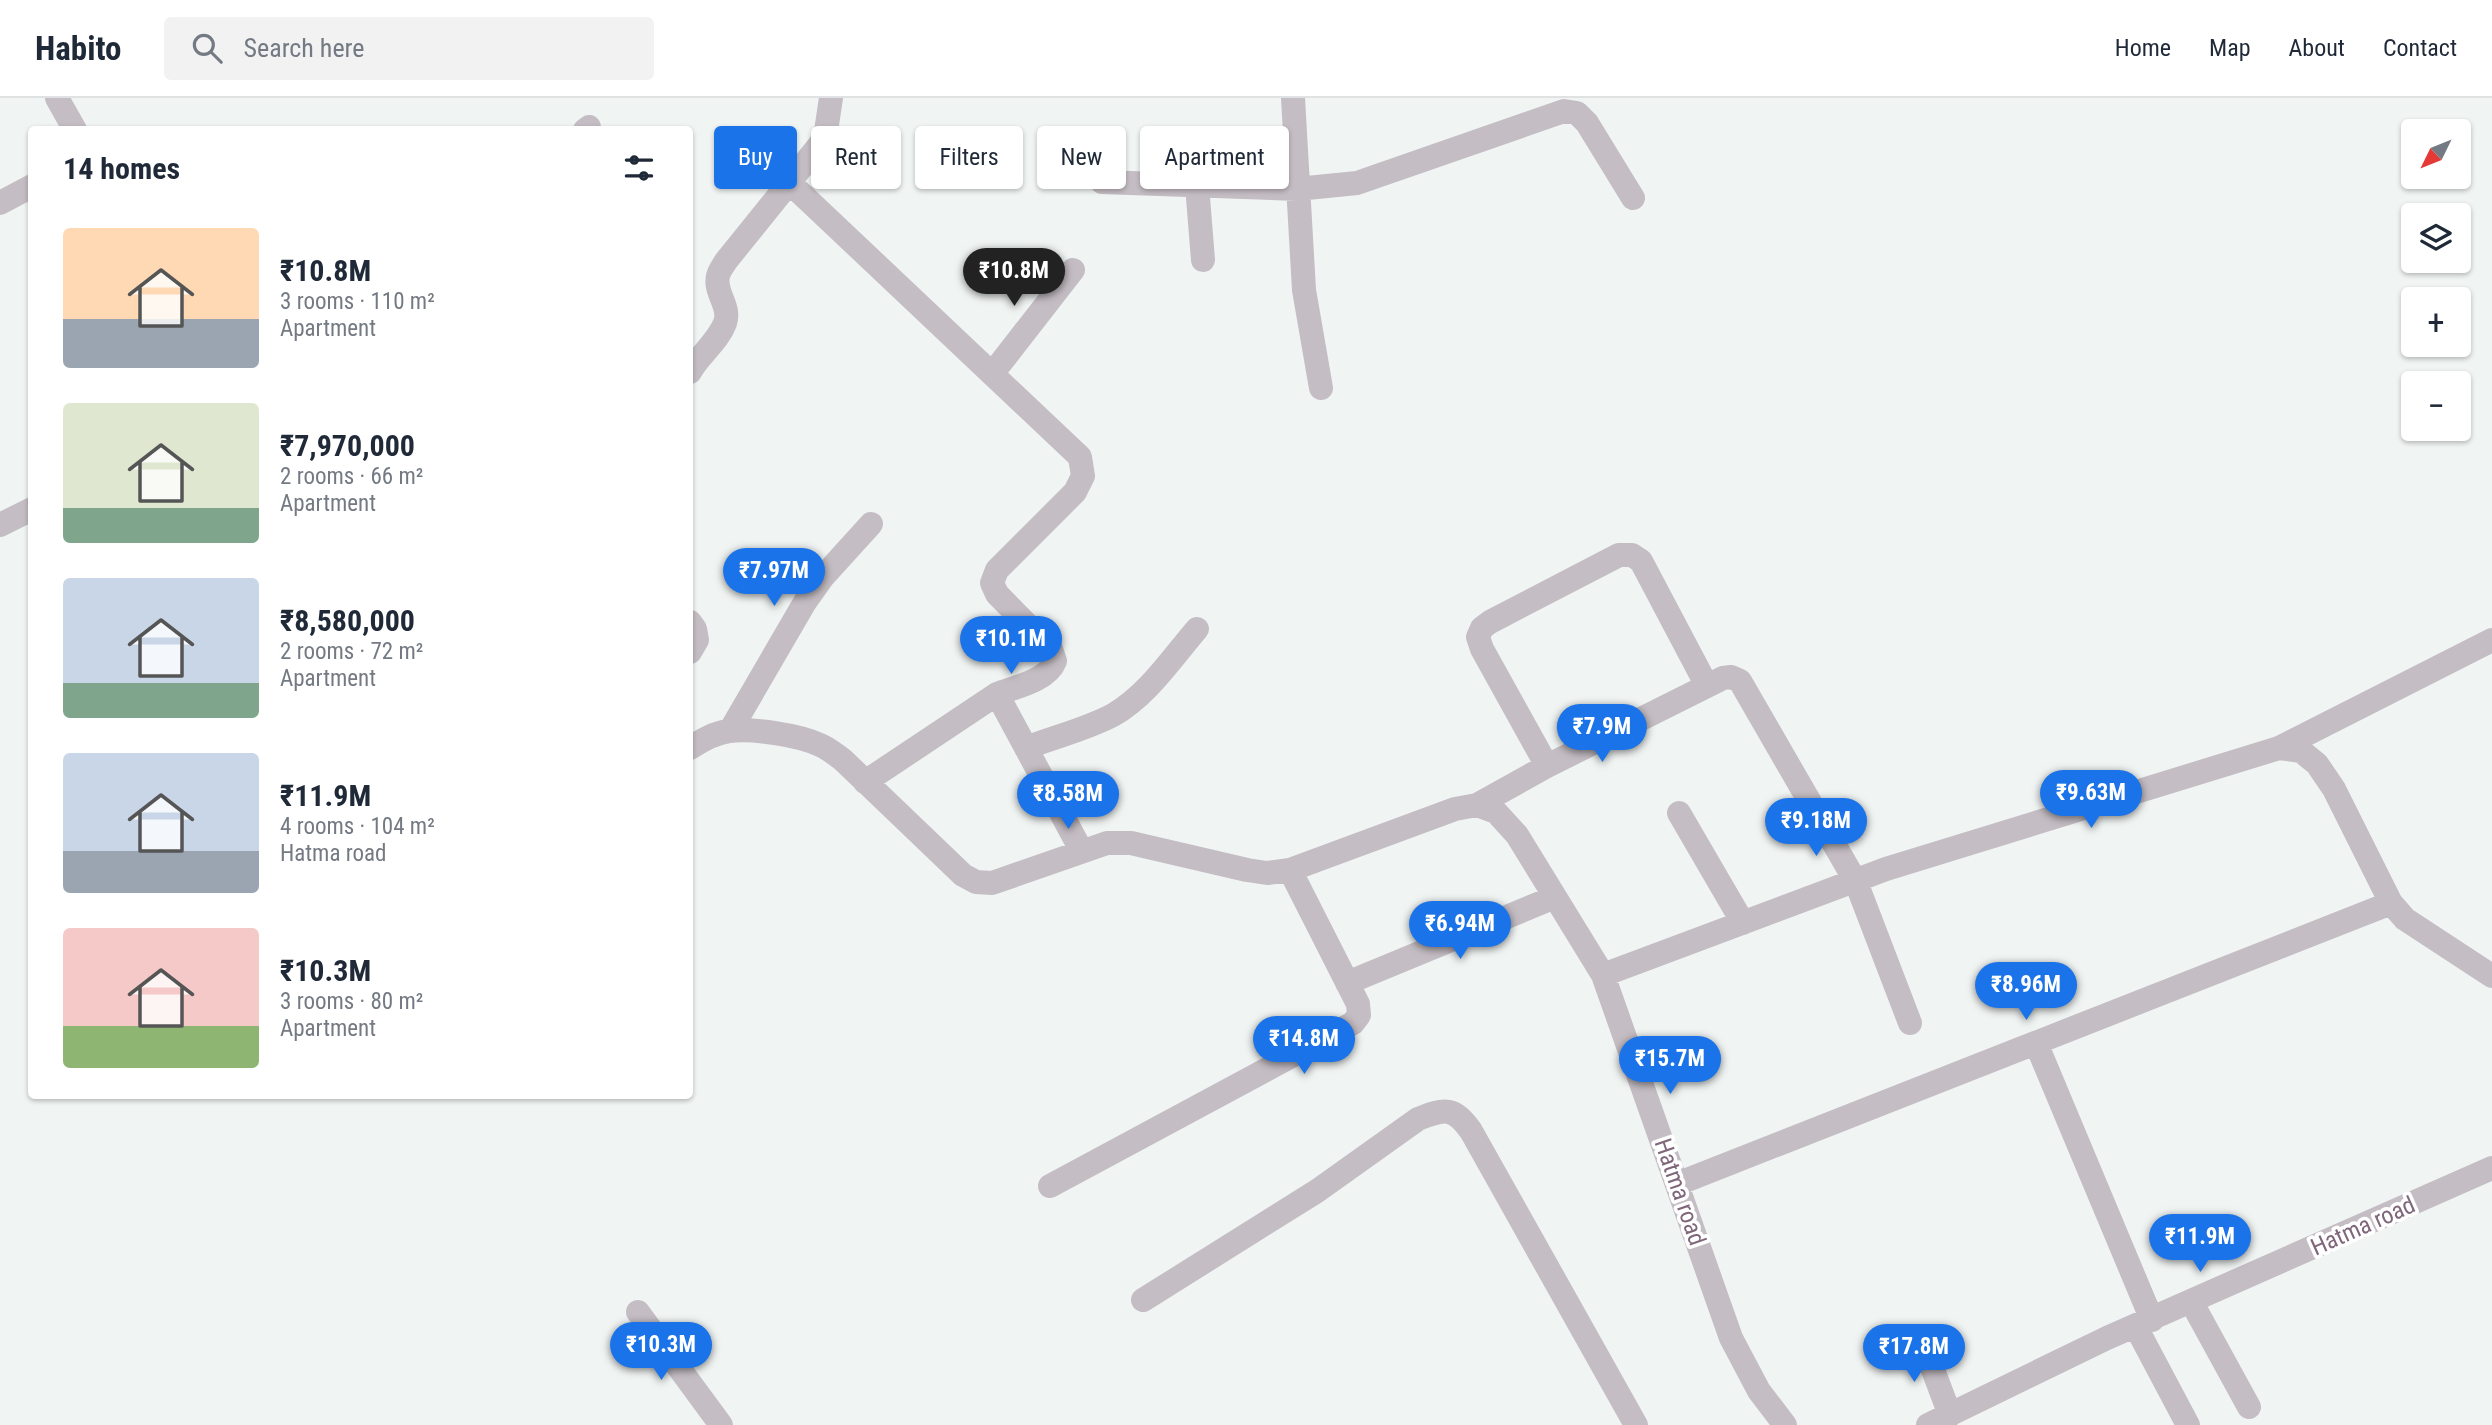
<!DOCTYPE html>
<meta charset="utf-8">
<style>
:root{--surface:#fff;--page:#f2f2f3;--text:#1f2937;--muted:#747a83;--line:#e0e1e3;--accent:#1a73e8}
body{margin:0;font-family:"Roboto Condensed",sans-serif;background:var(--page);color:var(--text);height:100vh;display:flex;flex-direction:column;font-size:26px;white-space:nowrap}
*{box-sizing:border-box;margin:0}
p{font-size:23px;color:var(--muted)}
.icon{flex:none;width:38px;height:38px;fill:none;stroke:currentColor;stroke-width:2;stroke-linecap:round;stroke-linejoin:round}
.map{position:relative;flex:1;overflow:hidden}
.side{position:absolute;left:28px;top:28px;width:665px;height:973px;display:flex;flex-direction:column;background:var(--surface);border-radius:7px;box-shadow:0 2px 5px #0004}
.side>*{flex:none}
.top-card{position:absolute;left:714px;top:28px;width:665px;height:63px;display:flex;gap:14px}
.needle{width:46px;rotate:227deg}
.controls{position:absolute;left:2401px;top:21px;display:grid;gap:14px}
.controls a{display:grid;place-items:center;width:70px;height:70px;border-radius:7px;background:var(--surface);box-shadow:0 2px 5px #0004;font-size:35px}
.price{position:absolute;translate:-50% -60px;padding:0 16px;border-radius:24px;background:var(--accent);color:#fff;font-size:23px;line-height:46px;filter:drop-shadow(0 2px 4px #0008)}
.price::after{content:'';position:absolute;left:50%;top:42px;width:21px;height:16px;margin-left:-10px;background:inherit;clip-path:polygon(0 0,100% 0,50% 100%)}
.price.on{background:#222;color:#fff}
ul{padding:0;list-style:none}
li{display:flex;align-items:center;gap:21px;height:175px;padding:0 35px}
li span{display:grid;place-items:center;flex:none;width:196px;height:140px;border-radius:7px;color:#555}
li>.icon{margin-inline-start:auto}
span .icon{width:84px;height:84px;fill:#fffc;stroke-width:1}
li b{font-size:30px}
h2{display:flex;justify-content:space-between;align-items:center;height:84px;padding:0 35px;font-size:30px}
.tag{padding:0 24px;border-radius:7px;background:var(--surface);box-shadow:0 2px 5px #0004;font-size:24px;line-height:63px}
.tag.on{background:var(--accent);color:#fff}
header{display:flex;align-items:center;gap:42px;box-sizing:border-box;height:98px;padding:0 35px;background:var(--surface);border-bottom:2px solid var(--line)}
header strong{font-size:33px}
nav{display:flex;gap:38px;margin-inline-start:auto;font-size:24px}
.search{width:490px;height:63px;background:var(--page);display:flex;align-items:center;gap:18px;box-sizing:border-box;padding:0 24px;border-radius:7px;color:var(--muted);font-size:26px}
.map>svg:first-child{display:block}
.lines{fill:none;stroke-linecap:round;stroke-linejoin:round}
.minor{stroke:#c4bdc3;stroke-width:24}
.labels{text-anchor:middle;stroke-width:7;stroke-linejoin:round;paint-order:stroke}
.street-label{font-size:24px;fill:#7f667a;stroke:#fff}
</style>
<header>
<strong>Habito</strong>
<div class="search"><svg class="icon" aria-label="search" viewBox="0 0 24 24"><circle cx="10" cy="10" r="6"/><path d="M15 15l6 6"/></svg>Search here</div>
<nav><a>Home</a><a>Map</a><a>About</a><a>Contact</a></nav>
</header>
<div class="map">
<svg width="2492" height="1327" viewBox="0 0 2492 1327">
<rect width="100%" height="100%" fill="#f0f4f3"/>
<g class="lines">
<!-- minor -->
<path class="minor" d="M57,0L75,32
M1293,0L1304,192L1321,290
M585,32L589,29
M1102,84L1297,91L1357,85L1564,13L1577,15L1587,25L1633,100
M790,85L1080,359L1083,378L1075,394L997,472L992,485L997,496L1051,551L1055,563C1047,583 1015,589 997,596
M1197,87L1203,162
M0,105L32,88
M690,274C699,257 718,244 725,225C731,208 714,195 718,178C719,173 723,168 726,163L825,40L831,0
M992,276L1073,172
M0,427L32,411
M690,524L695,531L697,542L690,554
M730,633L805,504L822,480L871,426
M690,650C702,642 714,635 729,633C752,630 799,637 820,647C828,650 836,657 843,662L963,777L976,784L992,785L1107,745H1131L1247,772L1267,775L1290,772L1455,711L1477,707L1496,714L1517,737L1603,877L1731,1240L1759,1293L1785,1327
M1026,650C1054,639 1087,631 1113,617C1147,598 1172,560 1197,531
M2279,650L2492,542
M1547,668L1482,551L1478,539L1482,530L1490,524L1619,457H1632L1641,463L1707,588
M865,684L997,596L1081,752
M1477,707L1547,668L1723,580L1731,579L1740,583L1856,784L1910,925
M1679,715L1743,825
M1603,877L1886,771L2279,650L2301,653L2317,666L2334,691L2391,805L2405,821L2492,878
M1347,885L1555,799
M2036,945L2152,1222
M1677,1086L2391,805
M1050,1088L1353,925L1359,917L1358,906L1290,772
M1143,1202L1317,1093L1418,1021C1445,1010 1454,1009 1471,1033L1636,1327
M2192,1205L2249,1309
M638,1214L721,1327
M2136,1229L2188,1327
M1921,1240L1950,1317
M1928,1327L2107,1240L2492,1070"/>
</g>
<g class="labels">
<!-- street labels -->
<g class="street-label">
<text transform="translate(1680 1094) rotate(71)" y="8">Hatma road</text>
<text transform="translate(2363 1128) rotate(-24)" y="8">Hatma road</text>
</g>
</g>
</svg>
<div class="controls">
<a><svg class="needle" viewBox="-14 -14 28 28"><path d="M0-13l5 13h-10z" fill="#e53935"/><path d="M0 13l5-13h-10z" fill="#747a83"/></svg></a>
<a><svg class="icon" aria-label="layers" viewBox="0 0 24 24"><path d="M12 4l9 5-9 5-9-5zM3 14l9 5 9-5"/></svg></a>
<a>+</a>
<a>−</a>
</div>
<b class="price on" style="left:1014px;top:210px">₹10.8M</b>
<b class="price" style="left:774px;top:510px">₹7.97M</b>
<b class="price" style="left:1011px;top:578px">₹10.1M</b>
<b class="price" style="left:1602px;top:666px">₹7.9M</b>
<b class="price" style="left:2091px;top:732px">₹9.63M</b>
<b class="price" style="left:1068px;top:733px">₹8.58M</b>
<b class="price" style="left:1816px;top:760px">₹9.18M</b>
<b class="price" style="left:1460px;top:863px">₹6.94M</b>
<b class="price" style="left:2026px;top:924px">₹8.96M</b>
<b class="price" style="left:1304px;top:978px">₹14.8M</b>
<b class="price" style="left:1670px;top:998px">₹15.7M</b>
<b class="price" style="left:2200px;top:1176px">₹11.9M</b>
<b class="price" style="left:661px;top:1284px">₹10.3M</b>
<b class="price" style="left:1914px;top:1286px">₹17.8M</b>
<div class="top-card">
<a class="tag on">Buy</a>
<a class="tag">Rent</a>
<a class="tag">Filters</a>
<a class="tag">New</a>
<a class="tag">Apartment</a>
</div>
<section class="side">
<h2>14 homes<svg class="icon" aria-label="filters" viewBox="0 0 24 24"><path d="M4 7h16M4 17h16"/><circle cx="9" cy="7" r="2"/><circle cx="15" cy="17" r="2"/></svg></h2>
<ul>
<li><span style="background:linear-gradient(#ffd9b3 65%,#9aa5b1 0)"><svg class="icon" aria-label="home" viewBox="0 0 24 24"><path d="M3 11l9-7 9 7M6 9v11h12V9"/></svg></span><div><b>₹10.8M</b><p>3 rooms · 110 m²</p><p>Apartment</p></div></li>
<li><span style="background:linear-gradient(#dfe7d0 75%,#7fa58c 0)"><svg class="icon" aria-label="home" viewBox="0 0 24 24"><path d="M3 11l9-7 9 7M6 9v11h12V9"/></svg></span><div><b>₹7,970,000</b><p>2 rooms · 66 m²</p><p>Apartment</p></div></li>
<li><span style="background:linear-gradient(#c9d6e8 75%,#7fa58c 0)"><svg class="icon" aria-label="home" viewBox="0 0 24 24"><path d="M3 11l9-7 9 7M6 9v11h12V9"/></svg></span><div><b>₹8,580,000</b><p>2 rooms · 72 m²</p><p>Apartment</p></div></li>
<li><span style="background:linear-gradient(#c9d6e8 70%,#9aa5b1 0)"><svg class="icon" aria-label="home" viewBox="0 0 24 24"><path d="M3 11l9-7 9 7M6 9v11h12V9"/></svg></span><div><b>₹11.9M</b><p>4 rooms · 104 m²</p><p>Hatma road</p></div></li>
<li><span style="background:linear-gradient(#f6c9c9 70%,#8fb573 0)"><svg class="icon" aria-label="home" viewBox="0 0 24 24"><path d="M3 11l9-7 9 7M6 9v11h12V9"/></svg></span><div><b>₹10.3M</b><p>3 rooms · 80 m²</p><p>Apartment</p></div></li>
</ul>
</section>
</div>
